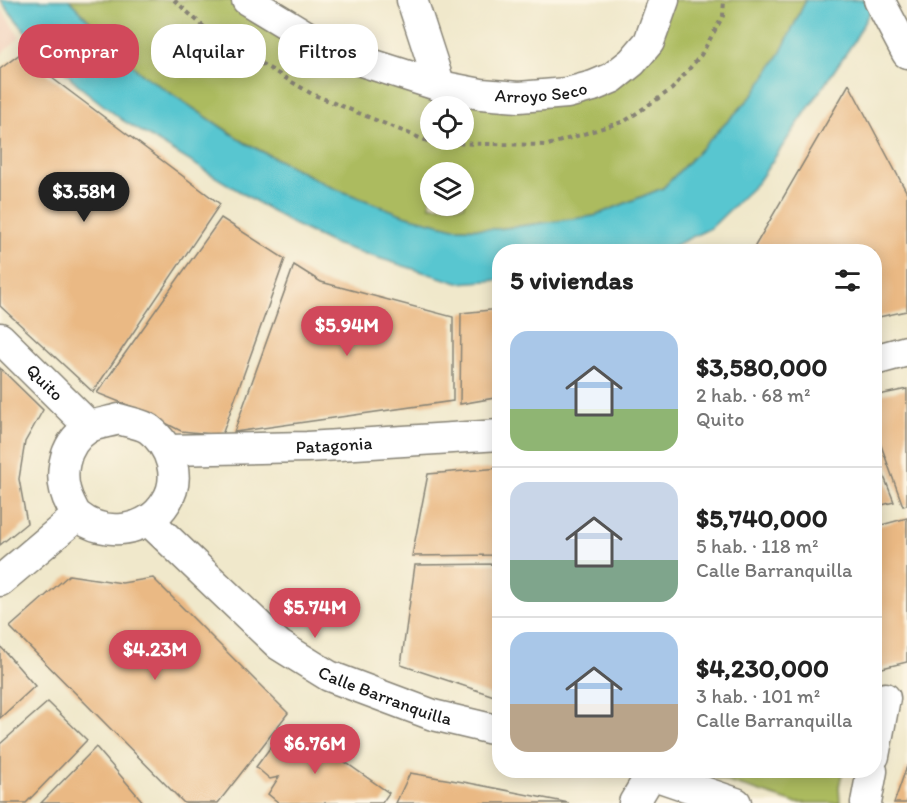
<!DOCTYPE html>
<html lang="es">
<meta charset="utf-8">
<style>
:root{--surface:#fff;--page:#f2f2f2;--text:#222;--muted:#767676;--line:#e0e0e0;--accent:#d1495b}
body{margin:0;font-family:Itim,sans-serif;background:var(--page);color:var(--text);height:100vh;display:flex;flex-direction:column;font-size:22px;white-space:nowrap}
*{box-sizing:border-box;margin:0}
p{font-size:20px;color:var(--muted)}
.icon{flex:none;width:33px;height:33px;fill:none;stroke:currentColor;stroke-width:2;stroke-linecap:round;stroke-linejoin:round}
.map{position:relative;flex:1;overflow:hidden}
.drawer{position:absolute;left:492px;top:244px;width:390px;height:534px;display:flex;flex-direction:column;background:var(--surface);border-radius:24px;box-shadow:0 3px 15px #0003}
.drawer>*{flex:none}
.banner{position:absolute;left:18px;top:24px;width:384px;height:54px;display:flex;gap:12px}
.buttons{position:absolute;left:420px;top:96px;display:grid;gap:12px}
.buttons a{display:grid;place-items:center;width:54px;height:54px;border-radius:50%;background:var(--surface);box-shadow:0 3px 15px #0003;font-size:30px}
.price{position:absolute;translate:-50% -51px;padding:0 14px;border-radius:21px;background:var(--accent);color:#fff;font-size:20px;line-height:39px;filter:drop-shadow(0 2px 3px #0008)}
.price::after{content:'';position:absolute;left:50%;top:36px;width:18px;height:14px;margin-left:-9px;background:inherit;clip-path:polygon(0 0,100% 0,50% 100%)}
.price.on{background:#222;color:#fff}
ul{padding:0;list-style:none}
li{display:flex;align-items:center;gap:18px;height:150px;padding:0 18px}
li+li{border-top:2px solid var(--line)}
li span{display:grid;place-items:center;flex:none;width:168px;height:120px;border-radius:18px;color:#555}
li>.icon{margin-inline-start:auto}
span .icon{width:72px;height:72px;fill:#fffc;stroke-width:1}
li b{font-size:26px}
h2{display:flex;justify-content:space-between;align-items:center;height:72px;padding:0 18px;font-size:26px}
.tag{padding:0 21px;border-radius:24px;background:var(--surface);box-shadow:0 3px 15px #0003;font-size:21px;line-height:54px}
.tag.on{background:var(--accent);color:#fff}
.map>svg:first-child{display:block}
.built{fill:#f3d4bf}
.green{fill:#acbb5e;stroke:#646c3d;stroke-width:1.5;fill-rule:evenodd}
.water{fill:#59c6d0;stroke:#3a7176;stroke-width:1.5}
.building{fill:#eab984}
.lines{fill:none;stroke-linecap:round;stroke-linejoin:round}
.minor-casing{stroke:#868274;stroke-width:33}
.path{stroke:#868274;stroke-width:4;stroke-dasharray:4.5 4.5;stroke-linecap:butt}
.minor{stroke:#fff;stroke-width:30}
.labels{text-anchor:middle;stroke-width:4.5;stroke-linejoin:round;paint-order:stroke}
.street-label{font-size:18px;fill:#1c1c1c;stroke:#fcf5e5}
</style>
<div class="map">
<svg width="907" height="803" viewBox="0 0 907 803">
<rect width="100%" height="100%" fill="#fcf5e5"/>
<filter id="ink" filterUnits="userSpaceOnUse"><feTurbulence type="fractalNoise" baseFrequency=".0167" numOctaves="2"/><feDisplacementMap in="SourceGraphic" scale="12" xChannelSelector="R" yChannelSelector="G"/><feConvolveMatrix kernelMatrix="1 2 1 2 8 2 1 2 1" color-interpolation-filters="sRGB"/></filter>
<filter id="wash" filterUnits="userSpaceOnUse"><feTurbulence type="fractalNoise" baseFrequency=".008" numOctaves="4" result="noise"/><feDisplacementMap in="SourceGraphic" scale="24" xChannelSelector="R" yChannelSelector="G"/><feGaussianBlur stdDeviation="1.35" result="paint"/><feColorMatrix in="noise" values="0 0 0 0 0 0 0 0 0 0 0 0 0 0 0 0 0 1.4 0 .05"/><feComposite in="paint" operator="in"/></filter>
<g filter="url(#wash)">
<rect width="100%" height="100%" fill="#f0e8cb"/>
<!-- built -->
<path class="built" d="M0,7L20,37L0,55Z"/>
<!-- green -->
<path class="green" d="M69,0H248L410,77L593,86L664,0H806L781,52L754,94L663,188L594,216L498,229L454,228L406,216L331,187L246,143L139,72ZM430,106H464V140H430ZM430,172H464V206H430Z
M706,771H843L839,786L840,803H795L716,778Z"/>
<!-- water -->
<path class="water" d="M0,0H69L139,72L245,143L331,187L406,216L454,228L498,229L594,216L663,188L754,94L781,52L806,0H876L853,43L758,182L711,228L661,252H500L499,280L458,283L334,244L293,224L122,120L84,90L39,48Z"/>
<g id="blocks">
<!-- building -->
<path class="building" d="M20,54L220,204L93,392L0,306V69Z
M849,84L907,193V311L874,318V252H756L755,246Z
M221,218L285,259L222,435L181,431L140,410L97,393Z
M294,265L321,282L453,317V401L234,432Z
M500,309V397L460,404L461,313Z
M0,368L43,410L25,442L19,479L27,523L0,545Z
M907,389V505L903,506L874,426V396Z
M874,451L894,502L874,507Z
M500,468V555L412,556L428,474Z
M907,518V662L874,670V527Z
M500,564V698L401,665L415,565Z
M69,575L122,583L153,578L288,713L218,803H184L10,627Z
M0,646L35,686L0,718Z
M48,702L87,740L26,803H0V744Z
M301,731L389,793L382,803H279L268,794L279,777L270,779L256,767L275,741Z
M96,747L144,803H41Z
M907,766V803H894Z
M410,773L469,783L569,803H396Z"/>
</g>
</g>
<g filter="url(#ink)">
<use href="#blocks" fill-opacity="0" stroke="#868274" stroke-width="1.5"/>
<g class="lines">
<defs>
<g id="minor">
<path id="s1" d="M247,0L333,52L440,86L481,94L519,97L567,93L593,86L612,78L632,62L649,42L664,0"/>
<path d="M412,0L440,86"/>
<path d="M879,0L907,53"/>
<path id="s2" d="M0,338L90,427"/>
<path d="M874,360L907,351"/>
<path d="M119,419C128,422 142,424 149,429C171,446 182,478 166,502C148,532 105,538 78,516C75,514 73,509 71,505C57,479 62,445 88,428C96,423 110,422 119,419Z"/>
<path id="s3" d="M168,450L307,447L500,435"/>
<path id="s4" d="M149,521L279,645L329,676L433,715L500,731"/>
<path d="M0,581L77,516"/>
<path d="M874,756L885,698"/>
<path d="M651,774L736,803"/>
<path d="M634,803L653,771"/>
<path d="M866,803L872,771"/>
</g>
</defs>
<!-- minor casing -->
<use href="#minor" class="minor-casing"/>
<!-- path -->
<path class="path" d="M174,0L212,34L312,94L432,143L548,145L625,121L672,89L701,55L723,16L724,0"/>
<!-- minor -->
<use href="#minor" class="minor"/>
</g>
</g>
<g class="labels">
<!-- street labels -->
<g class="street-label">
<text dy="6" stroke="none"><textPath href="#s1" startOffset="315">Arroyo Seco</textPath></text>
<text dy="6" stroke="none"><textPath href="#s2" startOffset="63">Quito</textPath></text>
<text dy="6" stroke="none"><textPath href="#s3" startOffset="166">Patagonia</textPath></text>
<text dy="6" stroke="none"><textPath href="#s4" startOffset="298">Calle Barranquilla</textPath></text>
</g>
</g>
</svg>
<div class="buttons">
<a><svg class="icon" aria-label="locate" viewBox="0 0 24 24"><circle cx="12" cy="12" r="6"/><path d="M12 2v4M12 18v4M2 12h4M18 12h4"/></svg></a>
<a><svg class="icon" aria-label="layers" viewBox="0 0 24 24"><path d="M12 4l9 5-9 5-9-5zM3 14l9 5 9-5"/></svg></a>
</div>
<b class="price on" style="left:84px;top:223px">$3.58M</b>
<b class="price" style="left:347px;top:357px">$5.94M</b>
<b class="price" style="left:315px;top:639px">$5.74M</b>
<b class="price" style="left:155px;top:681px">$4.23M</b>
<b class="price" style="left:315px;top:775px">$6.76M</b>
<div class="banner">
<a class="tag on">Comprar</a>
<a class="tag">Alquilar</a>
<a class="tag">Filtros</a>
</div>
<section class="drawer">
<h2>5 viviendas<svg class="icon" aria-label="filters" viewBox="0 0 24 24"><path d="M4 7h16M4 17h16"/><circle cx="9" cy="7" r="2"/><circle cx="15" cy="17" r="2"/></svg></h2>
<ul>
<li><span style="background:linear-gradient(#a9c7e8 65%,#8fb573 0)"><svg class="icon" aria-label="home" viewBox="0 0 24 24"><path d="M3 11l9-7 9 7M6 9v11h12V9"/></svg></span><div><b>$3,580,000</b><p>2 hab. · 68 m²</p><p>Quito</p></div></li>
<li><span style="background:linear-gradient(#c9d6e8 65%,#7fa58c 0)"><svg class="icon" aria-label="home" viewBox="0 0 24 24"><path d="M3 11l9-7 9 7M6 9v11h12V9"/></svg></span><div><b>$5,740,000</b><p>5 hab. · 118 m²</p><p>Calle Barranquilla</p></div></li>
<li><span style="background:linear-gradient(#a9c7e8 60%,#b9a48a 0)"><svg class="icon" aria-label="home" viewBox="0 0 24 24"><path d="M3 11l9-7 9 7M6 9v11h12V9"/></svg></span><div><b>$4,230,000</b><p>3 hab. · 101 m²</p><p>Calle Barranquilla</p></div></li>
</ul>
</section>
</div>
